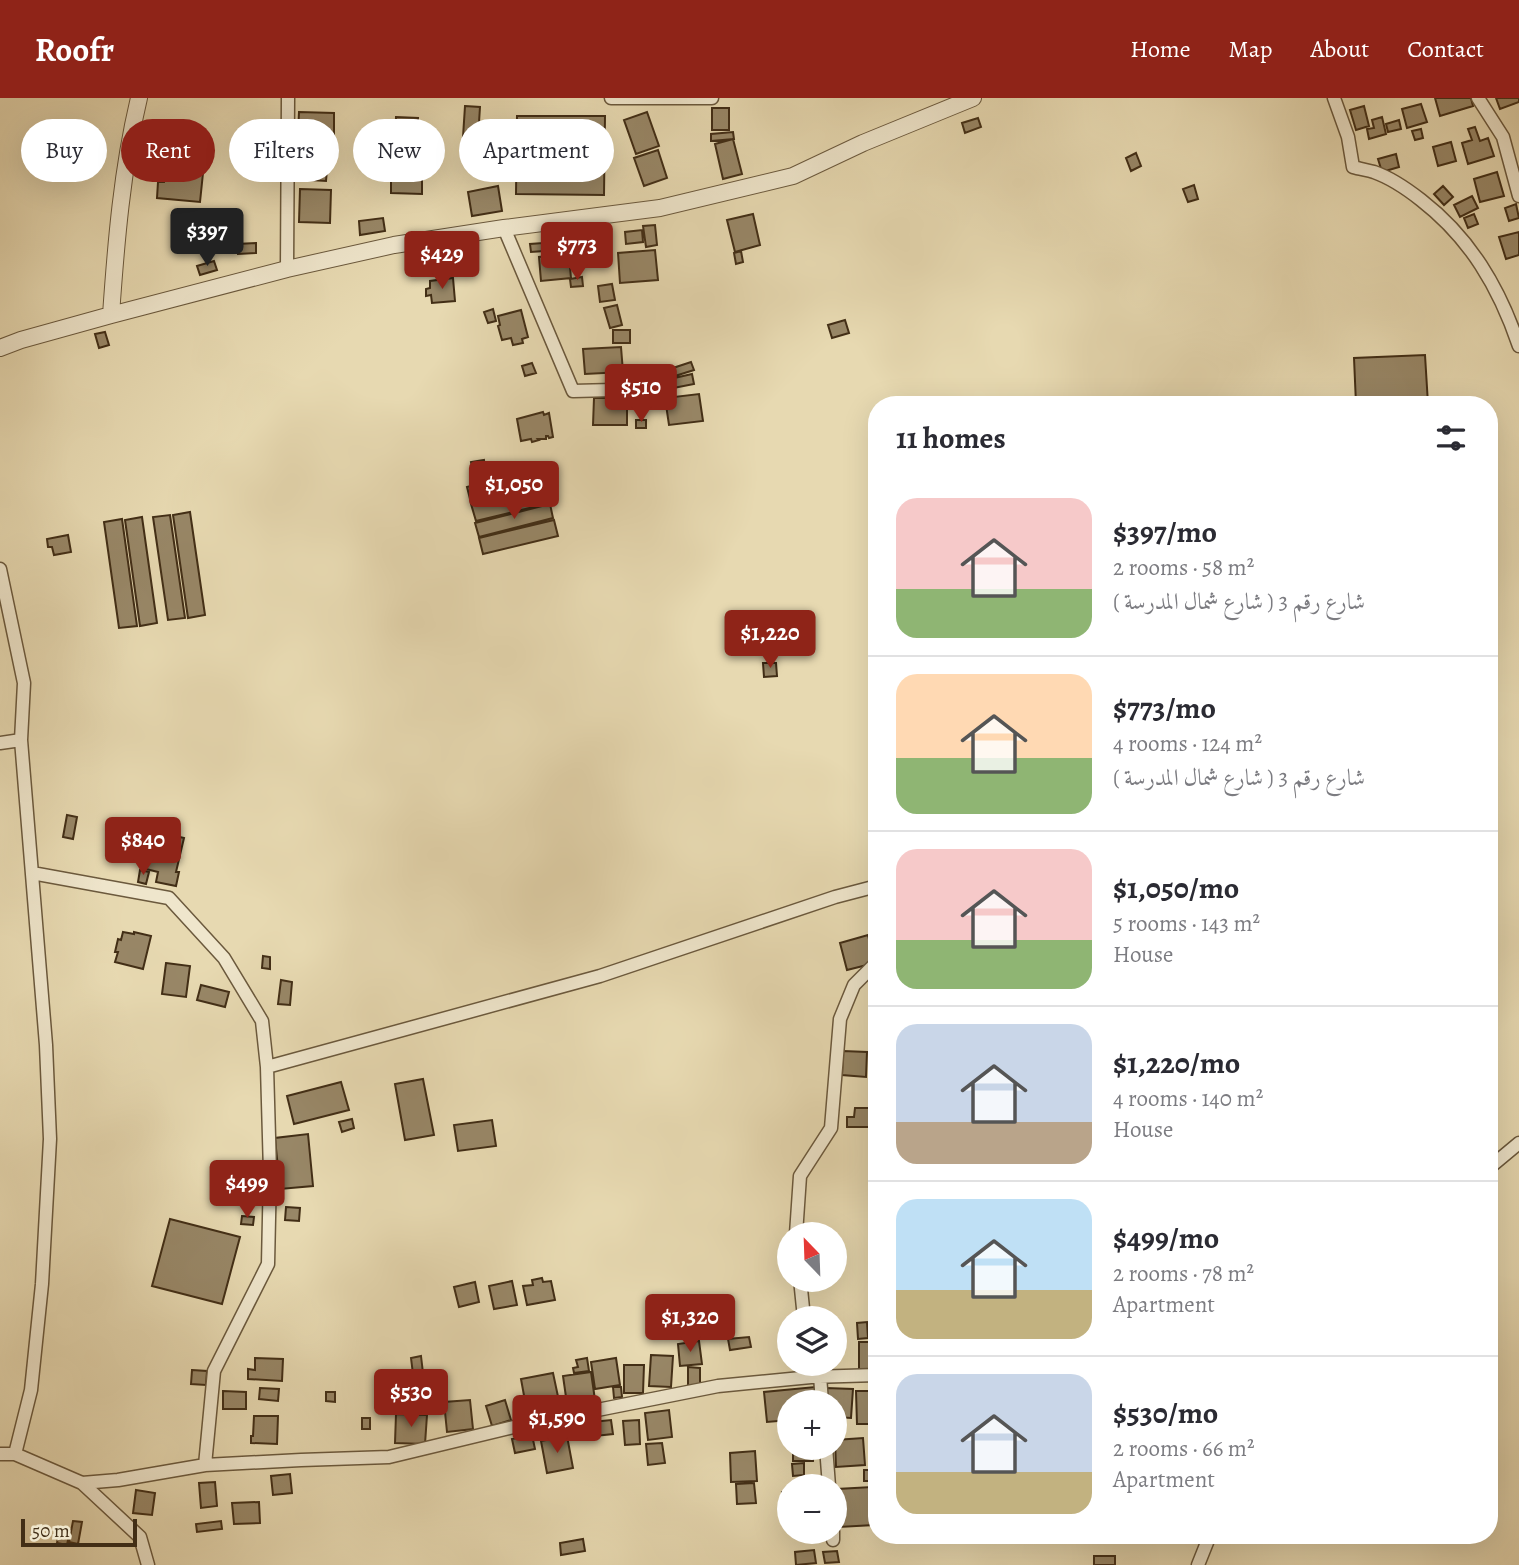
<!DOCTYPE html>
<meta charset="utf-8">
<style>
:root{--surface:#fff;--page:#f7f7f7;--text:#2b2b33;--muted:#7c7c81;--line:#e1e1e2;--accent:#8f2418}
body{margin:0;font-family:Alegreya,Amiri,serif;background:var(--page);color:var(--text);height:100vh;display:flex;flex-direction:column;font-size:26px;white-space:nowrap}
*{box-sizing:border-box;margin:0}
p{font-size:23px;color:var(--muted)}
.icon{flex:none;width:38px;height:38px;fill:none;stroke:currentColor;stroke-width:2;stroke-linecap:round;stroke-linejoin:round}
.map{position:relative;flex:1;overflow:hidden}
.drawer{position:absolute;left:868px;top:298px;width:630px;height:1148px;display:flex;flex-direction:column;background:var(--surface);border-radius:28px;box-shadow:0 7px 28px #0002}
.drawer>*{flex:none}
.top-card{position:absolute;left:21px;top:21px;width:665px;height:63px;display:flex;gap:14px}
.needle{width:46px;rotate:337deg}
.tools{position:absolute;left:777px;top:1124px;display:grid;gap:14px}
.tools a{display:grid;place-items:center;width:70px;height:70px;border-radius:50%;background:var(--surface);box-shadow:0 7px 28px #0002;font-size:35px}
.scale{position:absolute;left:21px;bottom:18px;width:116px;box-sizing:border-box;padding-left:7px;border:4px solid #422e16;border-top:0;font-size:19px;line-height:24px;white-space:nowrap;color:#422e16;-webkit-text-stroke:5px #efe6cc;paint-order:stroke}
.price{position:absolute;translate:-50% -60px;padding:0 16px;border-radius:7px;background:var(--accent);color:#fff;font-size:23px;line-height:46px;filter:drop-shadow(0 2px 4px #0008)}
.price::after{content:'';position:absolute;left:50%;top:42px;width:21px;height:16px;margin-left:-10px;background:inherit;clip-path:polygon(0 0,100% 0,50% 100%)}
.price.current{background:#222;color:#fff}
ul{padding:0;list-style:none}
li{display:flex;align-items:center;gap:21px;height:175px;padding:0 28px}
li+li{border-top:2px solid var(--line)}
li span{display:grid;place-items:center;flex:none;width:196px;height:140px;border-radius:21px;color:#555}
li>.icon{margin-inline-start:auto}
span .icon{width:84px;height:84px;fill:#fffc;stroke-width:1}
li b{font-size:30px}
h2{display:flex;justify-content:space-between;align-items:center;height:84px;padding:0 28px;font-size:30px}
.pill{padding:0 24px;border-radius:32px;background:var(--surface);box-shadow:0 7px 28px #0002;font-size:24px;line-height:63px}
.pill.current{background:var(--accent);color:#fff}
header{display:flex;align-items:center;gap:42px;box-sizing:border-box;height:98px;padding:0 35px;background:var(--accent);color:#fff}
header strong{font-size:33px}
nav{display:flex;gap:38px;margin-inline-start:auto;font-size:24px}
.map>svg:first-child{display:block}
.building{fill:#988767;stroke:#422e16;stroke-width:2}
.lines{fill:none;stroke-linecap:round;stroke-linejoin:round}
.minor-casing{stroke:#6b593d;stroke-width:15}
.tertiary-casing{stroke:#6b593d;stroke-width:18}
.minor{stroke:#efe6cc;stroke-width:12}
.tertiary{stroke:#efe6cc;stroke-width:16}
</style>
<header>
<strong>Roofr</strong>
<nav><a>Home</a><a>Map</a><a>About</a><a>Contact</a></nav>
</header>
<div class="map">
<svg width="1519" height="1467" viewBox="0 0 1519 1467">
<rect width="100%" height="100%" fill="#e7d9b1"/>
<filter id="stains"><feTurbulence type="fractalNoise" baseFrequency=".00286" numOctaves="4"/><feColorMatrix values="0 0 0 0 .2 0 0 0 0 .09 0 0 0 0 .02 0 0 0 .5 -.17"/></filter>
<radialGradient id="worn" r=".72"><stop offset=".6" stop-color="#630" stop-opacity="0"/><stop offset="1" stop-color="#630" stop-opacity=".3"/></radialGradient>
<!-- building -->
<path class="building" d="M1435,0H1471L1473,8L1440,18Z
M1496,0H1519V4L1500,11Z
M1421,6L1427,24L1407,30L1402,11Z
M465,8L480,9L478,40L463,39Z
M1364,8L1369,28L1356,32L1350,12Z
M712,10H729V32H712Z
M299,14L334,15V37L298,36Z
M647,14L659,48L636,56L624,22Z
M517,18H605L604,97L516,96Z
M396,19L418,20L417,37H422L421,47H395Z
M1382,19L1386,36L1369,41L1367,31L1374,30L1372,22Z
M978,20L981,29L965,35L962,25Z
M1399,22L1401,31L1388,34L1386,26Z
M1475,29L1480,43L1488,40L1494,58L1468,66L1462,45L1472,42L1468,31Z
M1421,31L1423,40L1415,42L1412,33Z
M733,34L734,41L711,43V36Z
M293,39L334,40V47L293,46Z
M733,41L742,76L723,81L715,46Z
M1451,44L1456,63L1438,68L1433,49Z
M296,47L329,49L326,83L294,81Z
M658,52L667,80L644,88L634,60Z
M398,53H408V57H429V65H391V57H398Z
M1136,55L1141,68L1131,73L1126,60Z
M1396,56L1399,69L1382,74L1378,61Z
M166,59L182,60L180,74L203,75L200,104L157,100L158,84H164Z
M398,73L422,74V96L391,95V74Z
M1497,74L1504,98L1480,104L1474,81Z
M1194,87L1198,101L1188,104L1183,91Z
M498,88L502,113L472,118L468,94Z
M1443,88L1453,99L1444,107L1434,96Z
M300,91L331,92L330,125L299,124Z
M1472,98L1478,110L1460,119L1454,107Z
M1516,106L1519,120L1509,123L1505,110Z
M753,116L760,147L735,154L727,122Z
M1474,116L1478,126L1468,130L1464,120Z
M383,120L385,133L360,137L359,123Z
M655,127L657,147L646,149L643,128Z
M642,132L643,144L626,146L625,134Z
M1519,134V157L1506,161L1499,139Z
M578,141L579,153L570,154L569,142Z
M256,145V155L238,156L237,146Z
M543,145L544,153L531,154L530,146Z
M568,148L571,180L541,183L539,159L549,158L548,150Z
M655,152L658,182L620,185L618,155Z
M741,153L743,164L736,166L734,155Z
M214,163L217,172L200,177L197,168Z
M582,179L583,188L571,189L570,181Z
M453,180L455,203L432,205L431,197L426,198V191L430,190V183Z
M612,186L615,202L600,204L598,188Z
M617,207L622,227L610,230L604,210Z
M493,211L496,223L488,225L484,214Z
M521,212L528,239L522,241L523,245L513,247L511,240L502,242L498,228L500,227L498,218Z
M845,222L849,235L832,240L828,227Z
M613,232H630V245H613Z
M105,234L109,247L99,250L95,236Z
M621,249L623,274L585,276L583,251Z
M1425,257L1428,306H1356L1354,260Z
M691,264L694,272L675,278L673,270Z
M532,265L536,275L525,278L522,268Z
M692,276L694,286L663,292L661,283Z
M699,296L703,323L669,327L665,300Z
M594,300H627V327H593Z
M543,314L544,317L549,315L553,339L549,340L548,338H546V341H538L539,342L532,344L531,341L521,343L517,321Z
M636,322H646V330H636Z
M484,362L485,371L473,373L471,364Z
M542,370L546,387L471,405L467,389Z
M546,388L550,405L476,423L471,406Z
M550,406L553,420L479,439L475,425Z
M190,414L205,517L188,520L173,417Z
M170,417L185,520L168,522L153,419Z
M142,419L157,525L140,528L125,422Z
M122,421L137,528L119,530L104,424Z
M554,422L558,438L483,456L479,440Z
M68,437L71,454L54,457L52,449H48L47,441Z
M763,565H776L777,578L764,579Z
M67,717L77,719L73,741L63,739Z
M155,736L166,739L167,736L184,740L176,774H179L176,788L156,784L158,774L146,771L149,757L144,756L146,746L152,747Z
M140,772L149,774L146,786L138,784Z
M123,834L134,836V834L151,838L143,871L115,864L118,854H115L118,841L121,842Z
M868,837L875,865L847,872L840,845Z
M263,858L270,859V871L262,870Z
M166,865L190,868L186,899L162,896Z
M281,882L292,884L290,907L278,906Z
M201,887L229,894L225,909L197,902Z
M843,953L867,954L866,979L842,977Z
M423,981L434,1037L405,1042L395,986Z
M341,984L349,1012L294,1026L287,998Z
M855,1010H871L872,1029H847V1019H854Z
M352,1021L354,1030L342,1034L339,1024Z
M492,1022L496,1048L458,1053L454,1027Z
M308,1036L313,1088L280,1091L275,1040Z
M286,1109L300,1110L299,1123L285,1122Z
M242,1118L254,1119L253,1127L241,1126Z
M170,1121L240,1139L222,1206L152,1188Z
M542,1180L543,1184L551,1183L555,1202L527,1207L523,1188L533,1187L532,1182Z
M512,1183L517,1207L494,1211L489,1188Z
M475,1184L479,1204L459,1209L454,1189Z
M867,1224L868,1240L858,1241L857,1225Z
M749,1239L751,1249L730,1252L728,1241Z
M699,1243L702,1266L680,1268L678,1246Z
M859,1244H877V1272H859Z
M651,1257L673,1258L671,1289L649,1288Z
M421,1258L423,1275L413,1276L411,1260Z
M255,1260L283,1261L282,1283L248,1281V1271L255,1272Z
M587,1260L589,1273L574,1275L573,1270L578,1269L576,1262Z
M616,1260L620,1287L595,1291L591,1264Z
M624,1267H644L643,1295H624Z
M688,1269L700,1270V1289H688Z
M192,1272L207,1273L206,1287L191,1286Z
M591,1274L595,1302L567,1306L563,1278Z
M553,1275L560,1308L527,1314L521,1281Z
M413,1279H424L425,1295H414Z
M613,1289H621L622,1299L614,1300Z
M815,1289L816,1304H789V1322L767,1324L764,1294Z
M260,1290L279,1291L278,1303L259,1301Z
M826,1290L853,1291L851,1320L835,1319V1304H825Z
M223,1293L246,1294V1311H223Z
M856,1293H877V1326H857Z
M326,1294H335V1304L326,1303Z
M441,1300V1310L431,1311L430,1301Z
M470,1302L473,1331L447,1334L444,1304Z
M505,1302L511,1322L492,1328L486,1308Z
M669,1312L672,1339L648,1342L645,1315Z
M396,1316L427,1317L425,1346L395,1345Z
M254,1318H278L277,1346L251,1345V1338H253Z
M362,1320H370V1331H362Z
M611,1322L613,1336L595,1338L593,1324Z
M639,1322L640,1346L625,1347L623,1323Z
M532,1337L535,1351L515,1355L512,1341Z
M567,1338L573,1370L547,1375L541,1343Z
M863,1340L865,1367L836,1369L835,1342Z
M662,1345L665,1365L648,1367L646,1346Z
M793,1352H814L813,1363H793Z
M755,1353L757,1383L731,1384L730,1355Z
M804,1365V1377L793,1378L792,1366Z
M864,1372H875V1383H864Z
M290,1376L292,1395L273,1397L271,1378Z
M215,1384L217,1408L201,1410L199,1385Z
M754,1385L756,1405L737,1406L736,1386Z
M872,1389L874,1427L839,1429L837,1391Z
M136,1392L155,1395L152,1417L133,1415Z
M789,1393V1406L784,1407L782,1394Z
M259,1404L260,1425L234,1426L232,1405Z
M73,1423L82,1424L78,1446L69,1444Z
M221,1423L222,1431L197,1434L196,1426Z
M60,1430L70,1432L67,1447L57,1445Z
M583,1441L585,1453L561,1457L560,1445Z
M814,1452L816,1465L796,1467L795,1454Z
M837,1453L839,1464L825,1465L823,1454Z
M1094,1458H1115V1467H1094Z"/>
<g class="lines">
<defs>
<path id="minor" d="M611,0H712
M1334,0L1348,39L1353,69C1360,71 1367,72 1374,74C1391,80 1407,91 1421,102C1470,140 1499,189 1519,248
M1478,0L1503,39L1519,98
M504,130L573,293L653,291
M287,171L288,0
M0,471L24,585L21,642L46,947L50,1041L42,1186L31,1292L15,1356
M0,645L21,642
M32,775L169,800L224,860L262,923L267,969
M1489,1070L1519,1045
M796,1136L800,1078L831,1030L840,921L854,887L877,864
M800,1181L804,1220
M820,1278L822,1304
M826,1349L829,1388
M0,1356H15L82,1385L118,1382L205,1367L301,1362L389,1359L522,1327L718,1288L811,1279L877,1277
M205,1367L214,1273L268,1166L270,1074L267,969L600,878L835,799L877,788
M82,1385L140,1439L148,1467
M833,1433V1442
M1198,1467L1210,1437"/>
<path id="tertiary" d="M111,217C116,145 122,71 139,0
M0,250L21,242L111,217L287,171L394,147L504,130L660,110L793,78L863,45L973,0"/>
</defs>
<!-- minor casing -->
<use href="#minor" class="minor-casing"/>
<!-- tertiary casing -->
<use href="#tertiary" class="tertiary-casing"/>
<!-- minor -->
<use href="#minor" class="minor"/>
<!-- tertiary -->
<use href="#tertiary" class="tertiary"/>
</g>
<rect width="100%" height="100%" filter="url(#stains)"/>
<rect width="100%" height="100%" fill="url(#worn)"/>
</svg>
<div class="tools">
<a><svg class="needle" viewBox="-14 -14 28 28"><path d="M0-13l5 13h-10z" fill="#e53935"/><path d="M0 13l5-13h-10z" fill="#7c7c81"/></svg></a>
<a><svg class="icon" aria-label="layers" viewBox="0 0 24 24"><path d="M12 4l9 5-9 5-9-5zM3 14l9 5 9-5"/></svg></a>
<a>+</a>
<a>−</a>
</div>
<div class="scale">50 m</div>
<b class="price current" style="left:207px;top:170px">$397</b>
<b class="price" style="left:577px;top:184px">$773</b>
<b class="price" style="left:442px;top:193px">$429</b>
<b class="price" style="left:641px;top:326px">$510</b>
<b class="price" style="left:514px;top:423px">$1,050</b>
<b class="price" style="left:770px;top:572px">$1,220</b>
<b class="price" style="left:143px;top:779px">$840</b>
<b class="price" style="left:247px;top:1122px">$499</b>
<b class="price" style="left:690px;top:1256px">$1,320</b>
<b class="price" style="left:411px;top:1331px">$530</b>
<b class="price" style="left:557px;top:1357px">$1,590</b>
<div class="top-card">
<a class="pill">Buy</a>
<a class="pill current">Rent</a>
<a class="pill">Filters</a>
<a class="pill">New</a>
<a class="pill">Apartment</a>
</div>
<section class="drawer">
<h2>11 homes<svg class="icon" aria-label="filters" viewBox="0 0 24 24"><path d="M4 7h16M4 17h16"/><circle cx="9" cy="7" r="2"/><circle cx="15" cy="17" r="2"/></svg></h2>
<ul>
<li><span style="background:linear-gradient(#f6c9c9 65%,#8fb573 0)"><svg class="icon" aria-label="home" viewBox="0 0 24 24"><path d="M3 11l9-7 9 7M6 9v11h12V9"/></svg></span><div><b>$397/mo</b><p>2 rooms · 58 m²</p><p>شارع رقم 3 ( شارع شمال المدرسة )</p></div></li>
<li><span style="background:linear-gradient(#ffd9b3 60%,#8fb573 0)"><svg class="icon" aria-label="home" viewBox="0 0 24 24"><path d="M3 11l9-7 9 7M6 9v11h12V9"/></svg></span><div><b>$773/mo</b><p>4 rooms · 124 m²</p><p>شارع رقم 3 ( شارع شمال المدرسة )</p></div></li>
<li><span style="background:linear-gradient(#f6c9c9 65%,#8fb573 0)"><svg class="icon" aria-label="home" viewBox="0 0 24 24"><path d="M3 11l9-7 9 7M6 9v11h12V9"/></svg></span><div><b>$1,050/mo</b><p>5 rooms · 143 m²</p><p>House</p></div></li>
<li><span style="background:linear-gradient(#c9d6e8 70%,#b9a48a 0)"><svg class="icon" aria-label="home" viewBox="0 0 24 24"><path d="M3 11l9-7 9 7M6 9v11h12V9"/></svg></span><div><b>$1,220/mo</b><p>4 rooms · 140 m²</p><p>House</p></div></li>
<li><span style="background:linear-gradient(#bfe0f5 65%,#c2b280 0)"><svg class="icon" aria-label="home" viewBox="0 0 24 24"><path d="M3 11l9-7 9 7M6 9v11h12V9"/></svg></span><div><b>$499/mo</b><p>2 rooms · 78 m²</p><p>Apartment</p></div></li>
<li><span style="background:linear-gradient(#c9d6e8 70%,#c2b280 0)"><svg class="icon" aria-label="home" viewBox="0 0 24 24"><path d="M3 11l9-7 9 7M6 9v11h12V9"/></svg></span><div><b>$530/mo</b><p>2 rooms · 66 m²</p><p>Apartment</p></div></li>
</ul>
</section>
</div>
